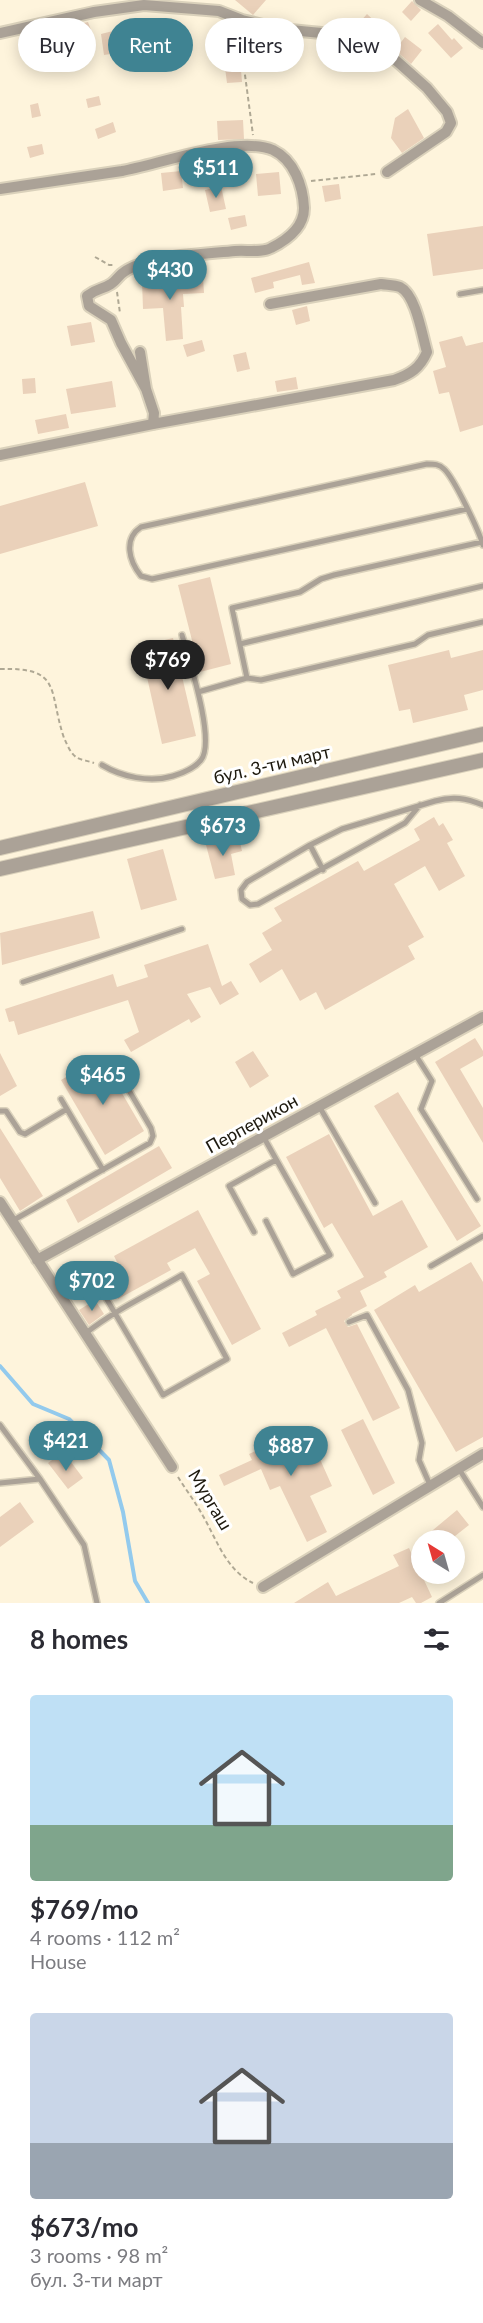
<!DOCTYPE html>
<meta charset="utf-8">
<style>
:root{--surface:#fff;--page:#f7f7f7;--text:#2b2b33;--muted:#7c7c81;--accent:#3f8392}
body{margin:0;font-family:Lato,sans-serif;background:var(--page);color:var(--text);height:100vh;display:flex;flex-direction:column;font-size:22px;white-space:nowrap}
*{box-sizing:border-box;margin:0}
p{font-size:20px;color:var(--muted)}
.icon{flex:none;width:33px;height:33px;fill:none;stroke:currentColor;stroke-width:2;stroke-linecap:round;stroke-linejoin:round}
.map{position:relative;height:1603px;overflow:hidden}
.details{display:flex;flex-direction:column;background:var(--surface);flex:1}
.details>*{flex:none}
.top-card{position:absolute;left:18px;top:18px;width:447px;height:54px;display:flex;gap:12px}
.needle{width:39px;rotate:323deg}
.tools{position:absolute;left:411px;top:1530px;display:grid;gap:12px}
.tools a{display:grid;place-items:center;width:54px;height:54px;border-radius:50%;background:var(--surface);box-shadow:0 3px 15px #0003;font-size:30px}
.price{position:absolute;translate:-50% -51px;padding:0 14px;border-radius:21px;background:var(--accent);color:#fff;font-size:20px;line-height:39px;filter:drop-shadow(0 2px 3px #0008)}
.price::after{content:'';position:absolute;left:50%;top:36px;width:18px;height:14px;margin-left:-9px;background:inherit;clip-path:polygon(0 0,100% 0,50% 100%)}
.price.selected{background:#222;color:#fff}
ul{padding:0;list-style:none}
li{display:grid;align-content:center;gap:12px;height:318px;padding:0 30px}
li span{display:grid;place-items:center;height:186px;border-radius:6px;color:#555}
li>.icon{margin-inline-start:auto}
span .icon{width:108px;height:108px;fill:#fffc;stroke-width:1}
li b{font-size:26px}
h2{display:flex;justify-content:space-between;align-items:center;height:72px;padding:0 30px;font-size:26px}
.chip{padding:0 21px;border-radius:27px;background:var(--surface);box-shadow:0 3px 15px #0003;font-size:21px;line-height:54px}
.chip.selected{background:var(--accent);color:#fff}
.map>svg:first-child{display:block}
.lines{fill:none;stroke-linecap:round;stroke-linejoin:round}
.stream{stroke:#93caed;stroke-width:4}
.building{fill:#ead1ba}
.service-casing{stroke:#dad1bb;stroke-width:8}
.minor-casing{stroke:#dad1bb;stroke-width:14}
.tertiary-casing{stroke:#dad1bb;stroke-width:16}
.path{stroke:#afa894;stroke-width:2;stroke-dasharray:4.5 3;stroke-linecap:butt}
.service{stroke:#aba297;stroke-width:5}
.minor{stroke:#aba297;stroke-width:10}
.tertiary{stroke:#aba297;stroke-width:14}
.labels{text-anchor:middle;stroke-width:6;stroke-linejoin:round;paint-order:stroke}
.street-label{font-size:18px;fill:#1d190e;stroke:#fff}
</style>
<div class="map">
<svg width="483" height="1603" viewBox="0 0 483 1603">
<rect width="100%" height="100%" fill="#fef4dc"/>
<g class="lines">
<!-- stream -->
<path class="stream" d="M0,1366L33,1404L69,1419L109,1460L123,1512L135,1581L148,1603"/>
</g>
<!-- building -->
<path class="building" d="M235,0H266L253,15Z
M412,1L421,10L411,21L402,12Z
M367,14L386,32L377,41L358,24Z
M88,22L94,38L71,44L73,55L54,59L50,37L74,33L72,26Z
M149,22L153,37L130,42L131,51L104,55L101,34Z
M438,24L452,40L454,38L463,48L451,58L428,33Z
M405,37L422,50L411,64L395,50Z
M240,58L242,82L227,83L224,60Z
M99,96L101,105L88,108L86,99Z
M38,103L41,116L32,118L30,105Z
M408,109L424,138L402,153L391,138L395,118Z
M243,120L244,139L218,140L217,121Z
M113,122L116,132L98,139L95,129Z
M42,144L44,154L30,158L27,147Z
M181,171L183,188L163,191L161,173Z
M279,172L281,194L258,196L256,174Z
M339,184L341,199L325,202L322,186Z
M221,186L226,209L210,212L205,190Z
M245,215L247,226L231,230L228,218Z
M483,226V269L433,276L427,234Z
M309,262L315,283L302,285L300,275L273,282L274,288L255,293L251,278Z
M203,278L204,293L183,294L184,307H181L183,339L166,341L163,308L143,309L142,281Z
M307,306L310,321L296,325L292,310Z
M91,322L95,342L71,346L67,326Z
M462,336L466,346L483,342V425L460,432L449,392L439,394L433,371L446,367L439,342Z
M202,340L205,351L187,357L183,345Z
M246,352L250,369L237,372L233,355Z
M296,377L298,389L277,392L275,381Z
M35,378L36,393L23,394L22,379Z
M112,381L116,407L71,414L66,389Z
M66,414L69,428L38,434L35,420Z
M85,482L98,526L0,554V506Z
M210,577L231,664L200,672L178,585Z
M173,638L196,736L162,744L140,646Z
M449,650L451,658L483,650V690L464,695L468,710L413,723L410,709L399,711L388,665Z
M434,817L439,826L443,823L453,840L447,843L465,876L439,891L425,866L394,884L424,937L408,946L415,959L325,1010L316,992L300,1001L282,969L260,983L249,964L272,950L262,933L282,921L274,908L358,861L364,871L420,840L414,829Z
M239,838L242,851L231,854L235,875L215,879L206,845Z
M163,849L177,900L141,910L127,859Z
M93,911L100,938L2,965L0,933Z
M208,944L222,986L231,981L239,994L220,1005L210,987L187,994L201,1017L191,1023L189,1019L131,1052L124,1040L139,1032L128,1000L18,1035L14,1021L9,1022L5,1009L113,974L117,987L148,977L144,965Z
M475,1038L483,1051V1056L460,1069L483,1108V1143L435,1062Z
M253,1051L269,1076L250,1088L235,1062Z
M0,1053L17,1086L0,1096Z
M101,1057L144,1131L105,1155L61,1080Z
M398,1092L481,1226L457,1241L374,1106Z
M0,1128L43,1196L20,1211L0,1178Z
M329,1134L373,1216L402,1200L428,1247L384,1272L387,1277L360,1291L367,1306L352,1314V1315L344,1321L348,1327L357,1324L400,1408L373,1421L326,1328L289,1347L282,1333L317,1315L315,1311L341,1298L337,1291L364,1277L332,1223L324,1228L286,1157Z
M159,1146L172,1168L78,1223L66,1200Z
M198,1210L261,1329L232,1345L197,1281L210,1274L195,1248L167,1263L171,1270L118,1299L107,1278L121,1270L114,1256Z
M471,1262L483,1282V1437L456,1452L374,1310L415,1285L419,1292Z
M95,1300L104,1314L89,1325L79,1310Z
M363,1419L395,1483L373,1495L341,1430Z
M306,1428L332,1486L310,1496L327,1532L307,1542L280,1486L270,1490L261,1469L224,1486L219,1475L252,1460L249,1454Z
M59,1455L65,1463L71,1462L83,1478L68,1489L48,1463Z
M20,1502L34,1522L0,1547V1517Z
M457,1510L469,1525L450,1540H421Z
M409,1548L432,1597L421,1603H416L412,1597L399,1603H294L328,1582L336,1596L399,1566L393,1555Z"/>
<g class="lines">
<defs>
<path id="service" d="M460,294L483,290
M467,509L152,579L141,576C129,561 123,539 141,527L427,464C434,464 439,464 444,469C454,478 479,531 483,545
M482,542L334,575L321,579L300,592L232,608L247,678L261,680L415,644L428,635L483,622
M240,644L483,586
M198,692L247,678
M102,765C122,777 150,783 173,776C183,773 194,769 201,760C216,741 189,660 182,635
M420,805L405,823L258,904L250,905L242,899L241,890L247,882L310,845L342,829L435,801C453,796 466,798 483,805
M310,845L323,870
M23,982L182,929
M415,1054L432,1081L421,1109L477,1199
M61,1099L103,1170
M319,1106L375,1203
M0,1111H6L20,1132L25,1134L67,1109
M263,1136L330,1255L293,1274L266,1221
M12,1221L150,1143L153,1136L151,1128L117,1070
M254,1232L229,1186L276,1160
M431,1266L483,1236
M349,1322L367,1315L408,1390L422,1443L419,1460L430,1485
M86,1333C115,1310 150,1294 182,1275L227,1359L163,1395L89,1269
M0,1425L40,1479L84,1545L97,1603
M459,1469L483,1507
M0,1483L40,1479
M439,1603L483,1575"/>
<path id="minor" d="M420,0L448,16L483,43
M0,33L94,12L144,5L219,11L242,20L280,29L342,35L390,55L427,88L447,112L451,123L446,132L387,172
M0,189C40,183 81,177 122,171C160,164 238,135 273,150C294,160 303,186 304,208C304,227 287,240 271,248C262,253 246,250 235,251C207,254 146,256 124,272C119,275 116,281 111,284C102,290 97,288 87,296L89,306L111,320L121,343L146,389
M140,352L146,389L154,413L153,424
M0,455L153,424L394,380C411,374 420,368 427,352C422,335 416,295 400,287C394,285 387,285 381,284L270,304
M0,1202L172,1467
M37,1260L483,1017
M263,1587L483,1454"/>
<path id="tertiary" d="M0,848L483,734
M0,869L483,760"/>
</defs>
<!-- service casing -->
<use href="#service" class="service-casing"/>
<!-- minor casing -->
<use href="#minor" class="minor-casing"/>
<!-- tertiary casing -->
<use href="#tertiary" class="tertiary-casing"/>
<!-- path -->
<path class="path" d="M239,30L253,135
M311,181L376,174
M95,257L109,265H115
M117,292L120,313
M0,669C63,667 48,691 64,738C67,744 70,753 76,757C80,760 89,761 94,763
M178,1477C186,1490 196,1503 203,1516C217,1540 226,1570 253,1583"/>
<!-- service -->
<use href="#service" class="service"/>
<!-- minor -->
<use href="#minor" class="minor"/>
<!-- tertiary -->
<use href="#tertiary" class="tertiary"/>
</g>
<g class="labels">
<!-- street labels -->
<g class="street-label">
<text transform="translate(272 765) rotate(-13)" y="6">бул. 3-ти март</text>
<text transform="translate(252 1124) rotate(-29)" y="6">Перперикон</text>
<text transform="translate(210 1500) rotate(59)" y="6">Мургаш</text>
</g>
</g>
</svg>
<div class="tools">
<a><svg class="needle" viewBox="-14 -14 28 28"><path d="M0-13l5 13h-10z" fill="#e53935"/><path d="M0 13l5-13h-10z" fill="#7c7c81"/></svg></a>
</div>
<b class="price" style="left:216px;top:199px">$511</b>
<b class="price" style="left:170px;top:301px">$430</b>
<b class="price selected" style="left:168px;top:691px">$769</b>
<b class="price" style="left:223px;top:857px">$673</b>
<b class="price" style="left:103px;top:1106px">$465</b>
<b class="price" style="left:92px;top:1312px">$702</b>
<b class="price" style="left:66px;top:1472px">$421</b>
<b class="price" style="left:291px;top:1477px">$887</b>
<div class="top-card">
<a class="chip">Buy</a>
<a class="chip selected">Rent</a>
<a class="chip">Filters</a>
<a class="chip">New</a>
</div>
</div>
<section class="details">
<h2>8 homes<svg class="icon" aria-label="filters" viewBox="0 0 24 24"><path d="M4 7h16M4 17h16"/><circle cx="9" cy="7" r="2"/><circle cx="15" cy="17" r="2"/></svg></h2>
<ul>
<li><span style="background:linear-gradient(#bfe0f5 70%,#7fa58c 0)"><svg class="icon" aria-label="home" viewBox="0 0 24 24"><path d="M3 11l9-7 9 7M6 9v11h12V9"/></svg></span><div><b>$769/mo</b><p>4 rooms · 112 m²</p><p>House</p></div></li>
<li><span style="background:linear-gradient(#c9d6e8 70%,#9aa5b1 0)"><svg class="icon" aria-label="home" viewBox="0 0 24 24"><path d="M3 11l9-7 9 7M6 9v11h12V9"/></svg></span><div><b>$673/mo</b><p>3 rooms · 98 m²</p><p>бул. 3-ти март</p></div></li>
</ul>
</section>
